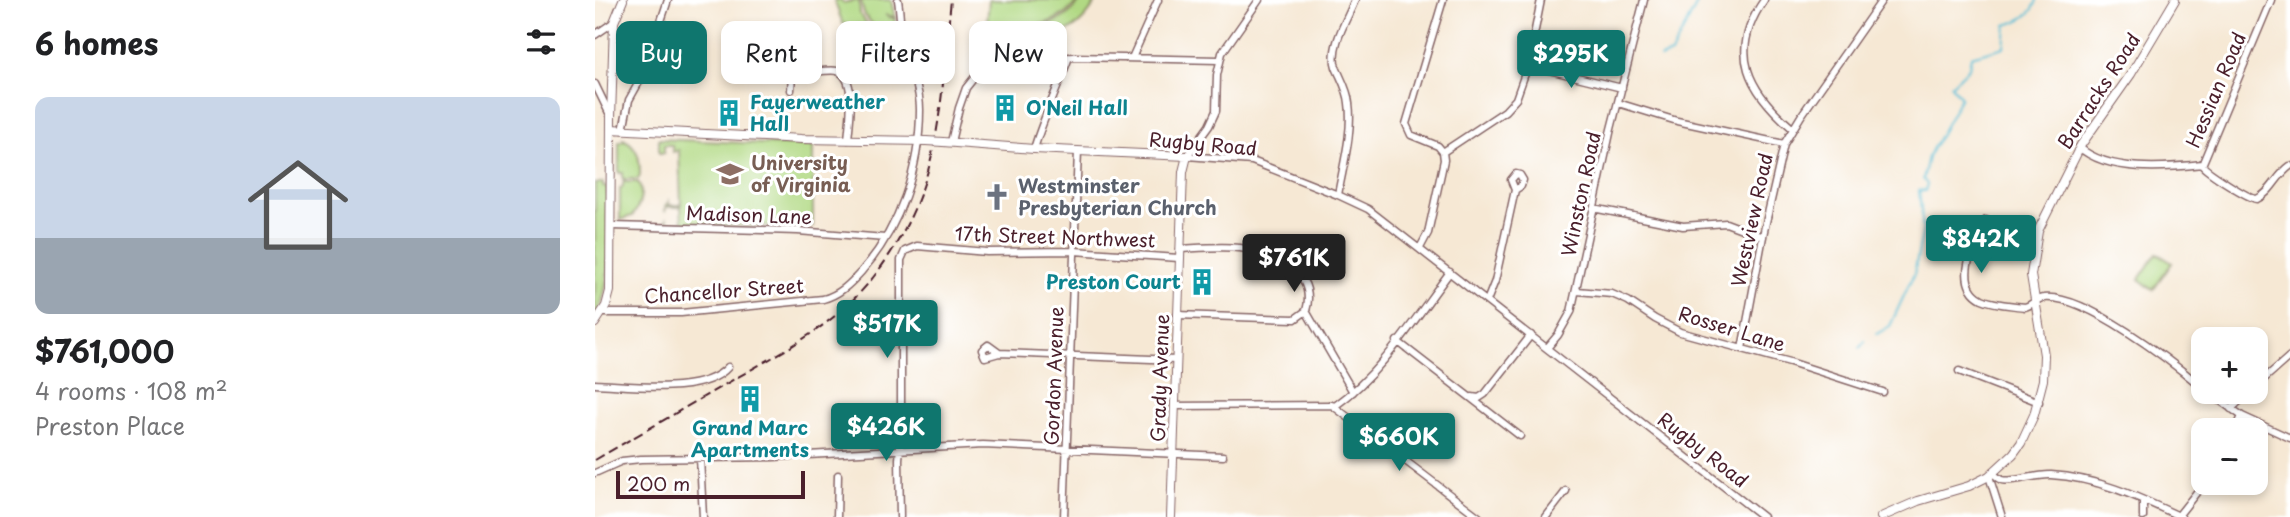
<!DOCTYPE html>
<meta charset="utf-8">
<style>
:root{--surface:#fff;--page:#f2f2f2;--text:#202124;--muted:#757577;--accent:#0f766e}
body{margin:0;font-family:"Playpen Sans",sans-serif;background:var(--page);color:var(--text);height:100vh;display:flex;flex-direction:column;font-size:26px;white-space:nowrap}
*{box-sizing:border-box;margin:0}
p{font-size:23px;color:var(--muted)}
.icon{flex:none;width:38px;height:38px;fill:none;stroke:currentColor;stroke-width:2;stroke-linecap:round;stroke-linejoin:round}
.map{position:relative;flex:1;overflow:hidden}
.details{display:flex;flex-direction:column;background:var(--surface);width:595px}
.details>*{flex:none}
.top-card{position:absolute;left:21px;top:21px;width:665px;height:63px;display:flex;gap:14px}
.controls{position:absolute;left:1596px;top:327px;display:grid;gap:14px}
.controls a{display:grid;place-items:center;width:77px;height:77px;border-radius:14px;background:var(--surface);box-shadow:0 4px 10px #0003;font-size:35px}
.scale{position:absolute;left:21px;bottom:18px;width:189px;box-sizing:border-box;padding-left:7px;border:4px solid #4a1f2b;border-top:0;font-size:19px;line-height:24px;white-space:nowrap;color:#4a1f2b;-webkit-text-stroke:5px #fff;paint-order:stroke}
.price{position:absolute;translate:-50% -60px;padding:0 16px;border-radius:7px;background:var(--accent);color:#fff;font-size:23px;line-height:46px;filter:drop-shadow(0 2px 4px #0008)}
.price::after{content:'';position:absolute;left:50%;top:42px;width:21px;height:16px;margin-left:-10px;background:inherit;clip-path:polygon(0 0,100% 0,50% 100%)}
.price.on{background:#222;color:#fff}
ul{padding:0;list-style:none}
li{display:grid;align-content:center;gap:14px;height:371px;padding:0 35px}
li span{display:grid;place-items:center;height:217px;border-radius:14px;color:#555}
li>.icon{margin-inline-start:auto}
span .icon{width:126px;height:126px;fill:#fffc;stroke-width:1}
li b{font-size:30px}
h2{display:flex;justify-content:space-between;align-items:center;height:84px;padding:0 35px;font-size:30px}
.pill{padding:0 24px;border-radius:14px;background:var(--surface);box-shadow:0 4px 10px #0003;font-size:24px;line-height:63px}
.pill.on{background:var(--accent);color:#fff}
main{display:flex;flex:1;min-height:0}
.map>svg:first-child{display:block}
.green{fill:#b1d983;stroke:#7e7c57;stroke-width:2}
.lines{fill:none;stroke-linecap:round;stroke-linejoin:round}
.stream{stroke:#58bed6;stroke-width:2}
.minor-casing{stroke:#866566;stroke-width:9}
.major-casing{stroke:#866566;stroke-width:10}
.minor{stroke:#fff;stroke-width:6}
.major{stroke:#fff;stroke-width:8}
.rail{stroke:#4a1f2b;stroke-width:2;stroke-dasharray:10 5;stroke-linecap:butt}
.major-bridge-casing{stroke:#866566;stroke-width:10;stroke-linecap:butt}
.major-bridge{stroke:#fff;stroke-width:8}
.labels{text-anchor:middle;stroke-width:6;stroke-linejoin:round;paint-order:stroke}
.street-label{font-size:19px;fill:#4a1f2b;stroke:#fff}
.culture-label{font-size:19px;font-weight:bold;fill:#0d838f;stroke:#fff;text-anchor:start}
.education-label{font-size:19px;font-weight:bold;fill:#785e54;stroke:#fff;text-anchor:start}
.worship-label{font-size:19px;font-weight:bold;fill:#5b616d;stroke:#fff;text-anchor:start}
</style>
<main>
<section class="details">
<h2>6 homes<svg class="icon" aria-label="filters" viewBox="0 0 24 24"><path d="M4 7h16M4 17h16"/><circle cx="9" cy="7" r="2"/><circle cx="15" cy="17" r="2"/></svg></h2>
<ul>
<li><span style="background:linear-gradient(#c9d6e8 65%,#9aa5b1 0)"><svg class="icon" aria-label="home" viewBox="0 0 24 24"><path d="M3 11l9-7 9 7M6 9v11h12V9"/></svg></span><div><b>$761,000</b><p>4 rooms · 108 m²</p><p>Preston Place</p></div></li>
</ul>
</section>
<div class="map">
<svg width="1695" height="517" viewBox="0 0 1695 517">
<rect width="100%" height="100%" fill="#fff"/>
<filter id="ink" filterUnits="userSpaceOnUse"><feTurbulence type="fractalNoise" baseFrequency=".0143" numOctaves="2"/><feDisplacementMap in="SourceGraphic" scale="14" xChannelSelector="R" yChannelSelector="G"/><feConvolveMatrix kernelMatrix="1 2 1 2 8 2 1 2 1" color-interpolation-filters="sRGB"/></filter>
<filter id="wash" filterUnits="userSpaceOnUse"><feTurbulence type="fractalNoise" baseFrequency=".00686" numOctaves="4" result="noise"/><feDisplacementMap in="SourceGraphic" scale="28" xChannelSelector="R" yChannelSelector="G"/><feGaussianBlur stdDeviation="1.57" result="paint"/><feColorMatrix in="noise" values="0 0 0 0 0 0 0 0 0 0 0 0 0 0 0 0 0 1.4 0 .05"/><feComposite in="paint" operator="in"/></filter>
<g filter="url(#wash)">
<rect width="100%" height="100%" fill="#f6e8d4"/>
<!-- green -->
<path class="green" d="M239,0H246L248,3L264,0L265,14L273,25L248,24Z
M266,0H296L300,17L290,15L300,19V26L278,25L269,14Z
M394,0H484C457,32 430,27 392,23Z
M486,0H502C482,37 456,40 417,39L415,42L401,40L403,26C436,30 465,30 486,0Z
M28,139C44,146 45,160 45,176L43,179H28V173H24V142L28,141Z
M64,139L218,146V226L71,225V218L72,223H87L86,207H71L70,212V207L74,201V205H86L84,150L78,152L77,145H69V153H64Z
M28,182H43C49,191 45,207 37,216L25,220V188L28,187Z
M0,183H8V187H12C12,222 20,287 0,316Z
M1562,253L1577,263L1558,290L1544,279Z"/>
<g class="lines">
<!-- stream -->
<path class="stream" d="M1065,58L1076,54L1104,0
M1282,334L1295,326L1319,274L1328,230L1324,190L1330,191L1332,184L1328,179L1333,157L1366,97L1356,85L1374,68L1376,56L1409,47L1411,25C1425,21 1438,15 1442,0
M1265,348L1270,341"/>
</g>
</g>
<g filter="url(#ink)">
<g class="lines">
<defs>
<path id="minor" d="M848,0L811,124L816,135L843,146L848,152
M1169,0C1132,53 1154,91 1197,128
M1676,0L1607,165C1611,171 1654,199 1662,199C1677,192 1681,176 1695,166
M0,35L19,22
M537,58L563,0
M933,65L1027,88
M0,84L16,117
M196,90L197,74C207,70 215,71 225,71C230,71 238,70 242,71C263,78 254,123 253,140
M1023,103L1082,121L1189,144
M28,130L34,100L48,75L73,0
M356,142L364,108L371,88L383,73L405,61L479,57L624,60
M1484,147C1513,173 1571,168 1607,164
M439,149C448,118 463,88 474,57
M848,152L910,111L921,99L933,65L946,0
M592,156L657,161L743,195L773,209L1168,517
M592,156L614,126L621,111L622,75L627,53L664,0
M921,174L925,175L928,180L926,186L920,190L916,180Z
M743,195C748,166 758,132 754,103C753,90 746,79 741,67C734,47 753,18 760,0
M998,208L1088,226L1131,223L1168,237
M1391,220C1380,241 1357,283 1387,299C1400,305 1417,305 1430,307C1438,305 1441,298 1449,298C1490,294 1576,361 1608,388
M17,226L203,231L290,238
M825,248L833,233L849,160L848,152
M982,291L1017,294L1033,301L1060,319L1085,332L1195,362L1288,392
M892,301L900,281L920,190
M711,311L758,392
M7,313H86L228,299C244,295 255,284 266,272C305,228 325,168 325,110C325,84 312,62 307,37C305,25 305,12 303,0
M582,315L700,319L711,311C723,271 676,251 645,248C625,246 605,248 585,249
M802,341L925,436
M952,348L963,335L976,312L1015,133L1049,0
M1147,349L1169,231L1189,144L1206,116L1287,0
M404,353L390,357L387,350L393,345L404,353L581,360
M1364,371L1444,402
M0,384C36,385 108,396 133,367
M1661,386L1695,356
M1613,392L1647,416L1695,438
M877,397L884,398L890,394L936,335
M579,406L737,405L884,517
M740,406C787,373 820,318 855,272
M1636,409L1654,392
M1641,430L1647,416
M105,458L108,517
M0,473L27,461L46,459L178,457L388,445L628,456
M1399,474C1401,476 1404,479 1407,480C1414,483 1444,474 1456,475C1504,478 1543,497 1586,517
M1394,476L1407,517
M1583,516L1609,483
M242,517L243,475
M305,517L304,459L306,436V260L310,251L322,246L392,252L479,251L584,258
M469,517L483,151
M951,517L971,491
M1548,517V500"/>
<path id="major" d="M16,129L207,139L331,141
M348,142L439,149L592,156L588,172L576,517
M0,323L11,306L15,291L16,117L19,22L28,0
M1286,517L1323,501L1374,486L1394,476L1418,454L1426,443L1439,415L1448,380L1449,355L1436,275L1443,231L1486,145L1536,74L1580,0"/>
</defs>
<!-- minor casing -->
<use href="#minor" class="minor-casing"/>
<!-- major casing -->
<use href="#major" class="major-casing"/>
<!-- minor -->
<use href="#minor" class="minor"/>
<!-- major -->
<use href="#major" class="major"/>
<!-- rail -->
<path class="rail" d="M0,460C43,435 86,410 129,385C167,363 207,343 241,315C286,279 321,219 335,163C348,111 350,54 356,0"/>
<defs>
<path id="major-bridge" d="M331,141L348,142"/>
</defs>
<!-- major-bridge casing -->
<use href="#major-bridge" class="major-bridge-casing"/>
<!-- major-bridge -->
<use href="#major-bridge" class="major-bridge"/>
</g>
</g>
<!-- icons -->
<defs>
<symbol id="building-bare" viewBox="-9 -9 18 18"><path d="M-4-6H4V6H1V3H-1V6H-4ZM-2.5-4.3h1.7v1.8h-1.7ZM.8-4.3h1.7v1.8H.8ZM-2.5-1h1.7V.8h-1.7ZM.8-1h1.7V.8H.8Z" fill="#0f9aa8" stroke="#fff" stroke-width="2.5" paint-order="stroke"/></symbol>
<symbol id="university-bare" viewBox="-9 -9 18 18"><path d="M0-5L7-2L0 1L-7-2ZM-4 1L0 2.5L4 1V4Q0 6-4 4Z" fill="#8d6e63" stroke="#fff" stroke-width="2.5" paint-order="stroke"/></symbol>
<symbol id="church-bare" viewBox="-9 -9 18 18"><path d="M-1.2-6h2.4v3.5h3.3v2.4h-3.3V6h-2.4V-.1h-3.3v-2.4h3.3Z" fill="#6b7280" stroke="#fff" stroke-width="2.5" paint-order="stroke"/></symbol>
</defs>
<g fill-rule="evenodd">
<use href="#building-bare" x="391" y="89" width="38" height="38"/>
<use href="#building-bare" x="115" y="94" width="38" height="38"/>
<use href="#university-bare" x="116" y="155" width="38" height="38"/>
<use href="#church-bare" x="383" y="178" width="38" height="38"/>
<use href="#building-bare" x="588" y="263" width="38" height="38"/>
<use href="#building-bare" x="136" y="380" width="38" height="38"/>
</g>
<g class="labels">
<!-- street labels -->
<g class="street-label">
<text transform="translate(1621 90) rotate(-67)" y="7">Hessian Road</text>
<text transform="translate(1504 91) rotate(-57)" y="7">Barracks Road</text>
<text transform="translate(608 144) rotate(5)" y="7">Rugby Road</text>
<text transform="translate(986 194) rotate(-78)" y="7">Winston Road</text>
<text transform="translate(154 215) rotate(2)" y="7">Madison Lane</text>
<text transform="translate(1157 220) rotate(-78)" y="7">Westview Road</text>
<text transform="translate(460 237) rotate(2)" y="7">17th Street Northwest</text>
<text transform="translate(129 291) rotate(-4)" y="7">Chancellor Street</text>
<text transform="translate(1137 329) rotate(17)" y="7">Rosser Lane</text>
<text transform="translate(459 376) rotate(-88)" y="7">Gordon Avenue</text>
<text transform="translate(565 378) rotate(-88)" y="7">Grady Avenue</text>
<text transform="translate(1108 450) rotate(38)" y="7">Rugby Road</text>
</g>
<!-- culture labels -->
<g class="culture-label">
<text x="155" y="109">Fayerweather<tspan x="155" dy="22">Hall</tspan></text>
<text x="431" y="115">O'Neil Hall</text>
<text x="586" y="289" text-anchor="end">Preston Court</text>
<text x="155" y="435" text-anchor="middle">Grand Marc<tspan x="155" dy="22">Apartments</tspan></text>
</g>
<!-- education labels -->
<g class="education-label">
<text x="156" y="170">University<tspan x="156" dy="22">of Virginia</tspan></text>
</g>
<!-- worship labels -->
<g class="worship-label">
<text x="423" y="193">Westminster<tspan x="423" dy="22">Presbyterian Church</tspan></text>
</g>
</g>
</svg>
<div class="controls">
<a>+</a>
<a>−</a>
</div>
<div class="scale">200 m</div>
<b class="price" style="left:976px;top:90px">$295K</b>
<b class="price" style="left:1386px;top:275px">$842K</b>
<b class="price on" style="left:699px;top:294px">$761K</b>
<b class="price" style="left:292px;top:360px">$517K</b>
<b class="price" style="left:291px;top:463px">$426K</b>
<b class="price" style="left:804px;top:473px">$660K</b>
<div class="top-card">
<a class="pill on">Buy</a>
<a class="pill">Rent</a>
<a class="pill">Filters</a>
<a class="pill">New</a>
</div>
</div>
</main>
